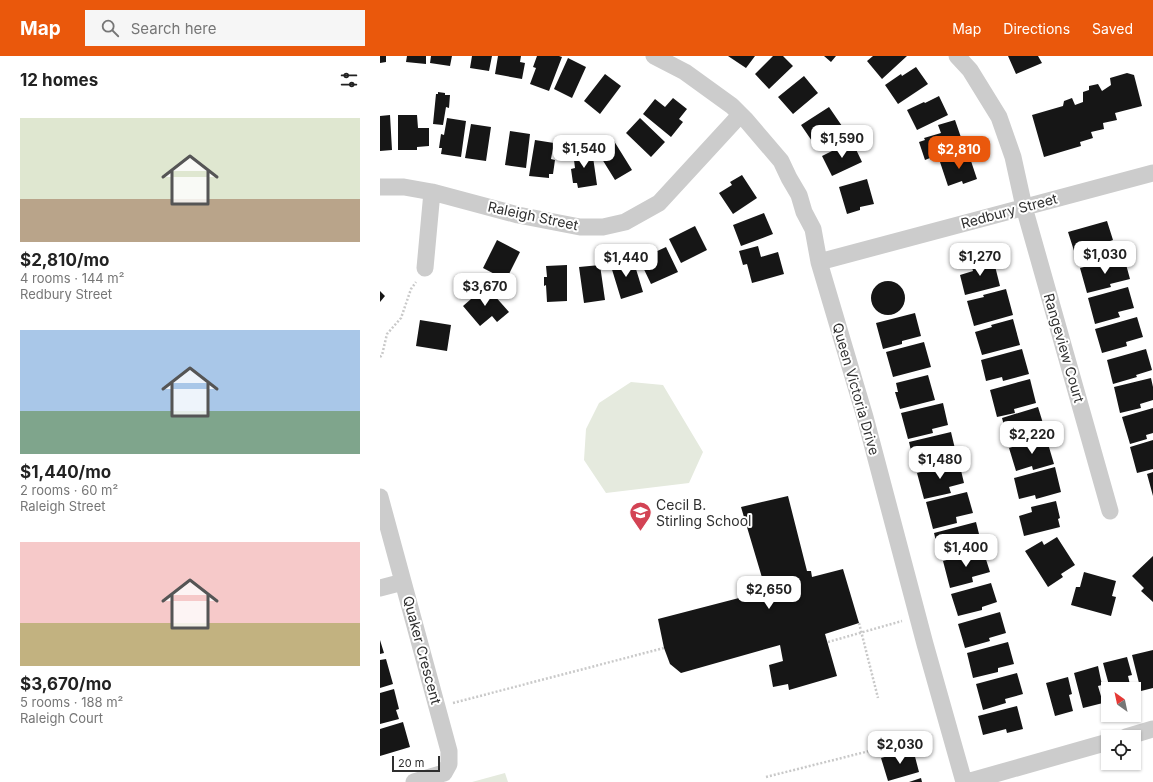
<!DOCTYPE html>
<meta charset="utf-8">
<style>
:root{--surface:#fff;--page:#f6f6f6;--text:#222;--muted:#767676;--accent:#ea580c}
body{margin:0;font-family:Inter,sans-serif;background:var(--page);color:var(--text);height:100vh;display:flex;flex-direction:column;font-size:15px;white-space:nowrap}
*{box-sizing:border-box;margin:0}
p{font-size:13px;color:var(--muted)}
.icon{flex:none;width:22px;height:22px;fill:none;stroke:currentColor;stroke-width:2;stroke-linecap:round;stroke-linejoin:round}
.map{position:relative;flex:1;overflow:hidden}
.sheet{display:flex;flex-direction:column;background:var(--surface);width:380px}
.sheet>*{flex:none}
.needle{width:26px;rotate:327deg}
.controls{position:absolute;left:721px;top:626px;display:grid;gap:8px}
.controls a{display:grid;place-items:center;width:40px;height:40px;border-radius:0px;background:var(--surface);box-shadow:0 1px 3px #0004;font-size:20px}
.scale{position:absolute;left:12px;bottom:10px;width:48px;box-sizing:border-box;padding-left:4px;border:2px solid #2f2f2f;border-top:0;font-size:11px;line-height:14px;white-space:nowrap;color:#2f2f2f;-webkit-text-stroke:3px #fff;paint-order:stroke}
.price{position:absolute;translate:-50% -34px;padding:0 9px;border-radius:8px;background:#fff;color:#222;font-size:13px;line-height:26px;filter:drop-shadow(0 1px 2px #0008)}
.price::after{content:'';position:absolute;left:50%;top:24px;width:12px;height:9px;margin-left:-6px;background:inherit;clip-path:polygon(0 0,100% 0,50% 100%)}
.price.active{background:var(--accent);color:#fff}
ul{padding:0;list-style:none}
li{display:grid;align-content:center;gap:8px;height:212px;padding:0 20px}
li span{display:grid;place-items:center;height:124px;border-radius:0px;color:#555}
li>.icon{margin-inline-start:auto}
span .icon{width:72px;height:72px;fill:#fffc;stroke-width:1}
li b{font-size:17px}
h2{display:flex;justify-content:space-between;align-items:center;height:48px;padding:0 20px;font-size:17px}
header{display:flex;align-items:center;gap:24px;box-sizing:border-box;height:56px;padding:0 20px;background:var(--accent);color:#fff}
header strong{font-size:19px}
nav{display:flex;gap:22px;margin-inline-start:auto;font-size:14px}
.search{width:280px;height:36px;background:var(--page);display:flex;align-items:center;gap:10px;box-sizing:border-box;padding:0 14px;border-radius:0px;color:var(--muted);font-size:15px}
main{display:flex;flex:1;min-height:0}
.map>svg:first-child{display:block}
.green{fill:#e5eade}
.building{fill:#161616}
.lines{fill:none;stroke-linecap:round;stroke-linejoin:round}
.path{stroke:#c9c9c9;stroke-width:2.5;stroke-dasharray:2 2;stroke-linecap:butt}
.minor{stroke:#ccc;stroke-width:17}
.labels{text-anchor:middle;stroke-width:4;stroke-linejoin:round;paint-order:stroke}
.street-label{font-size:14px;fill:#2f2f2f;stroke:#fff}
.poi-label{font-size:14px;fill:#2f2f2f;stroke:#fff;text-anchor:start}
</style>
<header>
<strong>Map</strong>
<div class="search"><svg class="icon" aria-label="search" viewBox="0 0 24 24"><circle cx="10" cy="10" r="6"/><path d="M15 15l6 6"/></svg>Search here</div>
<nav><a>Map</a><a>Directions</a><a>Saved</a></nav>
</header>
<main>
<section class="sheet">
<h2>12 homes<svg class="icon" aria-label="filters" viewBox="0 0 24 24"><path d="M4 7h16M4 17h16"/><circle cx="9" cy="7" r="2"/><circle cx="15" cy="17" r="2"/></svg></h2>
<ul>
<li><span style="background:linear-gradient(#dfe7d0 65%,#b9a48a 0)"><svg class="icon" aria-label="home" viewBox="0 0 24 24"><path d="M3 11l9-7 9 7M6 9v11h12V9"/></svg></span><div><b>$2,810/mo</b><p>4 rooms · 144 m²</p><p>Redbury Street</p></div></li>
<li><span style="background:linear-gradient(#a9c7e8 65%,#7fa58c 0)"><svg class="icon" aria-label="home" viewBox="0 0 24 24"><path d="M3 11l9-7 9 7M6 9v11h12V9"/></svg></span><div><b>$1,440/mo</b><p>2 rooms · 60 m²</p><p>Raleigh Street</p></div></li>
<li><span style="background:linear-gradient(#f6c9c9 65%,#c2b280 0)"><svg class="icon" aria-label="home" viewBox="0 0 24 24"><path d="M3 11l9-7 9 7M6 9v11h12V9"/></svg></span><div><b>$3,670/mo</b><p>5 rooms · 188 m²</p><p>Raleigh Court</p></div></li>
</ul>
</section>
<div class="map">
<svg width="773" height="726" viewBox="0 0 773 726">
<rect width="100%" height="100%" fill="#fff"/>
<!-- green -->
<path class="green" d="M251,326L283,329L323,396L309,427L226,437L204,404L206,373L219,347Z
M125,717L128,726H92Z"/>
<!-- building -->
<path class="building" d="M0,0H6V6L0,7Z
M27,0H46V8L26,6Z
M51,0H72L70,10L50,7Z
M92,0H112L109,15L90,12Z
M118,0H141L140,6L145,7L142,23L115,18Z
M157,0H179L182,1L169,35L150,28L156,12L153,11Z
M348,0H375L366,12Z
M393,0H403L413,10L389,33L375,18Z
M444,0H456L451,6Z
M493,0H527L502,23L487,5Z
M628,0H658L662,7L636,18Z
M188,2L206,11L192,42L174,33Z
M536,11L548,28L518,48L505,29L521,18L522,20Z
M747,17L754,19L762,50L735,57L737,64L723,67L724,73L711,76L713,82L700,86L701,90L664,101L652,59L683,50L684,45L692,42L695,49L703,46V36L709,34V30L718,28L722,35L731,29L730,22Z
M225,18L241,30L220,58L204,45Z
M424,20L438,37L413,58L398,41Z
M58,36L65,37V39H70L69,52L66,51L63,69L53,68L56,38H58Z
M559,40L568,59L537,74L527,54L544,46L545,47Z
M293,42L307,53L299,63L303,66L291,81L263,58L275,43L285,51Z
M449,51L462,70L434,88L421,69Z
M10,59L12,94L0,95V60Z
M18,59H37L38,72H49V90L37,91V94H18Z
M67,62L86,65L81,101L61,98L62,92H59L61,78L64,79Z
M260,62L285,86L271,101L246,77Z
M575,64L585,93L551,104L550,102L545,104L539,86L545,84L544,82L561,77L558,69Z
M91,68L111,71L106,105L85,102Z
M130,75L150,78L146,112L125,109Z
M155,84L174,87L171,103L175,104L173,118H169V122L149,120Z
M234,85L252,114L235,124L217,95Z
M472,85L482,106L452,120L442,100Z
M212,94L217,129L198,132L197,127H193L191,113L195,112L193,96Z
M588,96L597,123L583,128L582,125L568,130L560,106Z
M362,119L377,142L353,158L339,137L352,129L350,126Z
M487,123L494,148L480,151V154L467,158L459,131Z
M384,157L393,178L361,190L353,169Z
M727,165L733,184L719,189L723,202L705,207L702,196L695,198L688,176Z
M315,170L327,194L301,207L289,183Z
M117,184L140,196L126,224L103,212Z
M378,190L381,201L398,196L404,218L372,227L367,208L363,209L359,195Z
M286,191L298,216L271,228L260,205L274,199L273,197Z
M252,200L263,236L241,243L230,207Z
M608,200L611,211L615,210L620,230L585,239L580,219L593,215L590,204Z
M744,201L750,223L730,228L731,231L707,237L700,212Z
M187,209V245L167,246L166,229L164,230V221H167L166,210Z
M220,209L225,244L204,247L199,211Z
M491 242a17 17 0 1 1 34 0a17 17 0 1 1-34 0Z
M106,230L129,256L117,266L112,260L100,270L83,250Z
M748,231L754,252L738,256L740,261L715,268L708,242Z
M626,233L633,259L594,270L587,245L604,241L603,239Z
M0,235L5,240L0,246Z
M535,257L541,280L522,285V288L503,293L496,267Z
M757,261L763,281L746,286L747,290L722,297L715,273Z
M633,263L640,289L602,299L595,276L612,271L611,269Z
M40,264L71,269L67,295L36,290Z
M544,286L551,311L513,321L506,296Z
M642,293L649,318L623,325L622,321L606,325L601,304Z
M766,293L772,314L756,319L757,321L733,328L727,304Z
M548,319L555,344L520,353L515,336H518L516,327Z
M771,322L773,331V344L760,348L761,352L740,357L734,331Z
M650,323L656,347L634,353L635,357L617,361L610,334Z
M563,347L568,369L552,373L553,377L528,383L521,357Z
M658,351L666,377L646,383L644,379L628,384L622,362Z
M773,352V377L766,379L767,383L750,388L742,361Z
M571,376L576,397L559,401L560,407L535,413L529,386Z
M666,381L674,408L653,414L652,410L636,415L629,392Z
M773,384V413L757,417L750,391Z
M579,406L584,427L569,431L571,437L544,443L537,417Z
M675,411L681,436L656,443L655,439L639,443L634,422Z
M773,416V440L767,418Z
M587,436L593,457L576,461L577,467L553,473L546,446Z
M408,440L427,515H431L432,521L463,513L479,567L445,578L457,620L409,634L408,628L393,631L389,609L403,605L400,589L301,617L290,608L284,592L278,563L386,535L361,451Z
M676,445L680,462L678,463L680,471L644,480L639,460L652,456L651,451Z
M596,466L601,486L584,490L586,495L560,502L554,477Z
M677,481L695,509L681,518L683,521L668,531L645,495L662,485L664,489Z
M603,494L610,516L592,521L593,526L570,532L563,505Z
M773,500V546L761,535L764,532L752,520Z
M704,516L736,525L732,540L736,541L731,560L691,549L696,531H700Z
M611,527L617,546L602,551V554L578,560L571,538Z
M620,556L626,577L609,582L610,585L585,592L578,568Z
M0,584L4,597L0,598Z
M628,586L634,608L618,612V616L593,622L587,597Z
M773,594V632L761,635L752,599Z
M747,601L752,619L748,620L751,633H730L723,607Z
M6,603L13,628L0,632V604Z
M718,610L722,629L718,630L723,647L703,652L694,617Z
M637,617L643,638L625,643L626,647L603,654L596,628Z
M688,621L692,638L689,639L693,655L675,660L666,627Z
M14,633L19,653L16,654L19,663L0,668V637Z
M637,650L643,673L627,677L626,673L603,679L598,660Z
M23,666L30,691L0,700V673Z
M533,693L539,716L508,725L501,702Z
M541,722L542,726H529Z"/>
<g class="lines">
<!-- path -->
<path class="path" d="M0,301L2,299L7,278L21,262L31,233L36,226
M479,567L498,642
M448,586L522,565
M73,647L284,592
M386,721L553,679"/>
<!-- minor -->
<path class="minor" d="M274,0L305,16L352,50L366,64L401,105L409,122L419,139L424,156L433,173L439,206L485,361L545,588L584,726
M577,0L590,14L619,61L633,101L644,151L730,455
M0,131H24L52,136L138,159L200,171H223L245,166L279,147L360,59
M439,206L773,117
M45,212L52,136
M0,441L69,695V708L64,717L34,726
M0,532L23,526
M746,681L773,673
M587,726L728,686"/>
</g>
<!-- icons -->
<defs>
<symbol id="school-pin" viewBox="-11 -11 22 30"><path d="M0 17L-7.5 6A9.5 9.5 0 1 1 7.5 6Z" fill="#d34354" stroke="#fff"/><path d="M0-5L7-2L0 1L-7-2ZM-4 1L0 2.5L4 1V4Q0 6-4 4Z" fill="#fff"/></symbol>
</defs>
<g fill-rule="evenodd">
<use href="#school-pin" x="248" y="444" width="25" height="34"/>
</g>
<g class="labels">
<!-- street labels -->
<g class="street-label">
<text transform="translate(629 155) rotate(-15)" y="5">Redbury Street</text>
<text transform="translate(153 160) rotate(12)" y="5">Raleigh Street</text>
<text transform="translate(684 292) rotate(74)" y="5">Rangeview Court</text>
<text transform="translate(476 333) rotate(74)" y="5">Queen Victoria Drive</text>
<text transform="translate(42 594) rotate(75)" y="5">Quaker Crescent</text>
</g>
<!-- poi labels -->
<g class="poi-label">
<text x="276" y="454">Cecil B.<tspan x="276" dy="16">Stirling School</tspan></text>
</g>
</g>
</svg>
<div class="controls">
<a><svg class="needle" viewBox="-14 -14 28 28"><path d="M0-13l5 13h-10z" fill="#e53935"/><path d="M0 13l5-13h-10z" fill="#767676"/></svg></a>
<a><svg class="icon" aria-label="locate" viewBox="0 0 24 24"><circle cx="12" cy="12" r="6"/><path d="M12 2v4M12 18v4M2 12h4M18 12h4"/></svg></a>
</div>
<div class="scale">20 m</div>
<b class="price" style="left:462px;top:103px">$1,590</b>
<b class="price" style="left:204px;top:113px">$1,540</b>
<b class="price active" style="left:579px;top:114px">$2,810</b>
<b class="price" style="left:725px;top:219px">$1,030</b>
<b class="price" style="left:600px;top:221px">$1,270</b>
<b class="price" style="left:246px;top:222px">$1,440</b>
<b class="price" style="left:105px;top:251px">$3,670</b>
<b class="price" style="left:652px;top:399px">$2,220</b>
<b class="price" style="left:560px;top:424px">$1,480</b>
<b class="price" style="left:586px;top:512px">$1,400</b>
<b class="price" style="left:389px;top:554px">$2,650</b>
<b class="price" style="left:520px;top:709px">$2,030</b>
</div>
</main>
